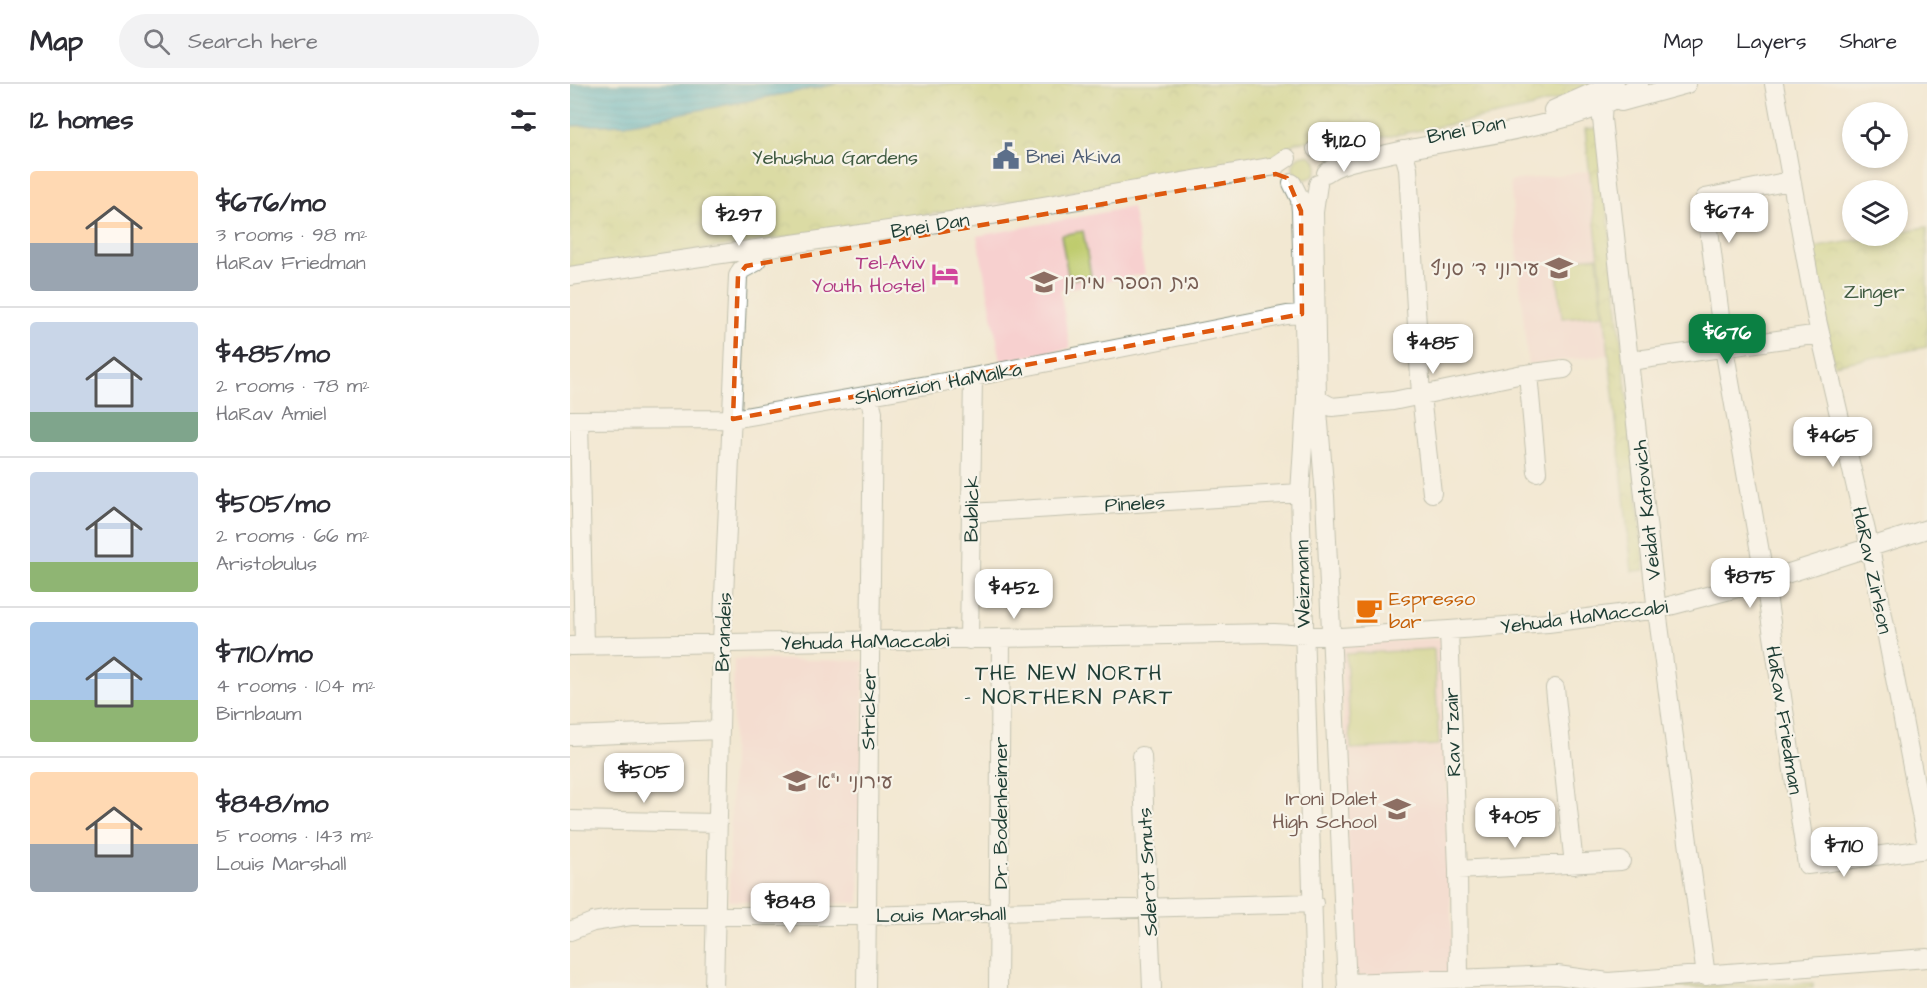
<!DOCTYPE html>
<meta charset="utf-8">
<style>
:root{--surface:#fff;--page:#f2f2f3;--text:#2b2b33;--muted:#7c7c81;--line:#e1e1e2;--accent:#0b8043}
body{margin:0;font-family:"Architects Daughter","Playpen Sans Hebrew",sans-serif;background:var(--page);color:var(--text);height:100vh;display:flex;flex-direction:column;font-size:22px;white-space:nowrap}
*{box-sizing:border-box;margin:0}
p{font-size:20px;color:var(--muted)}
.icon{flex:none;width:33px;height:33px;fill:none;stroke:currentColor;stroke-width:2;stroke-linecap:round;stroke-linejoin:round}
.map{position:relative;flex:1;overflow:hidden}
.details{display:flex;flex-direction:column;background:var(--surface);width:570px}
.details>*{flex:none}
.controls{position:absolute;left:1272px;top:18px;display:grid;gap:12px}
.controls a{display:grid;place-items:center;width:66px;height:66px;border-radius:50%;background:var(--surface);box-shadow:0 3px 9px #0003;font-size:30px}
.price{position:absolute;translate:-50% -51px;padding:0 14px;border-radius:12px;background:#fff;color:#222;font-size:20px;line-height:39px;filter:drop-shadow(0 2px 3px #0008)}
.price::after{content:'';position:absolute;left:50%;top:36px;width:18px;height:14px;margin-left:-9px;background:inherit;clip-path:polygon(0 0,100% 0,50% 100%)}
.price.selected{background:var(--accent);color:#fff}
ul{padding:0;list-style:none}
li{display:flex;align-items:center;gap:18px;height:150px;padding:0 30px}
li+li{border-top:2px solid var(--line)}
li span{display:grid;place-items:center;flex:none;width:168px;height:120px;border-radius:6px;color:#555}
li>.icon{margin-inline-start:auto}
span .icon{width:72px;height:72px;fill:#fffc;stroke-width:1}
li b{font-size:26px}
h2{display:flex;justify-content:space-between;align-items:center;height:72px;padding:0 30px;font-size:26px}
header{display:flex;align-items:center;gap:36px;box-sizing:border-box;height:84px;padding:0 30px;background:var(--surface);border-bottom:2px solid var(--line)}
header strong{font-size:28px}
nav{display:flex;gap:33px;margin-inline-start:auto;font-size:21px}
.search{width:420px;height:54px;background:var(--page);display:flex;align-items:center;gap:15px;box-sizing:border-box;padding:0 21px;border-radius:33px;color:var(--muted);font-size:22px}
main{display:flex;flex:1;min-height:0}
.map>svg:first-child{display:block}
.built{fill:#f7d0cf}
.grass{fill:#bfcc6e;stroke:#6f8451;stroke-width:1.5}
.park{fill:url(#park-crowns);stroke:#6f8451;stroke-width:1.5}
.water{fill:url(#water-rules);stroke:#31757b;stroke-width:1.5}
.lines{fill:none;stroke-linecap:round;stroke-linejoin:round}
.minor-casing{stroke:#889283;stroke-width:20}
.minor{stroke:#fff;stroke-width:18}
.marked{fill:none;stroke:#de580e;stroke-width:4.5;stroke-dasharray:12 8;stroke-linejoin:round}
.labels{text-anchor:middle;stroke-width:4.5;stroke-linejoin:round;paint-order:stroke}
.street-label{font-size:20px;fill:#1f3d34;stroke:#f7f3e8}
.service-label{font-size:20px;fill:#4e5e75;stroke:#f7f3e8;text-anchor:start}
.park-label{font-size:20px;fill:#3f5a40;stroke:#f7f3e8}
.hotel-label{font-size:20px;fill:#b23c85;stroke:#f7f3e8;text-anchor:end}
.education-label{font-size:20px;fill:#785e54;stroke:#f7f3e8;text-anchor:end}
.food-label{font-size:20px;fill:#c56008;stroke:#f7f3e8;text-anchor:start}
.neighbourhood-label{font-size:21px;letter-spacing:1.5px;fill:#1f3d34;stroke:#f7f3e8}
</style>
<header>
<strong>Map</strong>
<div class="search"><svg class="icon" aria-label="search" viewBox="0 0 24 24"><circle cx="10" cy="10" r="6"/><path d="M15 15l6 6"/></svg>Search here</div>
<nav><a>Map</a><a>Layers</a><a>Share</a></nav>
</header>
<main>
<section class="details">
<h2>12 homes<svg class="icon" aria-label="filters" viewBox="0 0 24 24"><path d="M4 7h16M4 17h16"/><circle cx="9" cy="7" r="2"/><circle cx="15" cy="17" r="2"/></svg></h2>
<ul>
<li><span style="background:linear-gradient(#ffd9b3 60%,#9aa5b1 0)"><svg class="icon" aria-label="home" viewBox="0 0 24 24"><path d="M3 11l9-7 9 7M6 9v11h12V9"/></svg></span><div><b>$676/mo</b><p>3 rooms · 98 m²</p><p>HaRav Friedman</p></div></li>
<li><span style="background:linear-gradient(#c9d6e8 75%,#7fa58c 0)"><svg class="icon" aria-label="home" viewBox="0 0 24 24"><path d="M3 11l9-7 9 7M6 9v11h12V9"/></svg></span><div><b>$485/mo</b><p>2 rooms · 78 m²</p><p>HaRav Amiel</p></div></li>
<li><span style="background:linear-gradient(#c9d6e8 75%,#8fb573 0)"><svg class="icon" aria-label="home" viewBox="0 0 24 24"><path d="M3 11l9-7 9 7M6 9v11h12V9"/></svg></span><div><b>$505/mo</b><p>2 rooms · 66 m²</p><p>Aristobulus</p></div></li>
<li><span style="background:linear-gradient(#a9c7e8 65%,#8fb573 0)"><svg class="icon" aria-label="home" viewBox="0 0 24 24"><path d="M3 11l9-7 9 7M6 9v11h12V9"/></svg></span><div><b>$710/mo</b><p>4 rooms · 104 m²</p><p>Birnbaum</p></div></li>
<li><span style="background:linear-gradient(#ffd9b3 60%,#9aa5b1 0)"><svg class="icon" aria-label="home" viewBox="0 0 24 24"><path d="M3 11l9-7 9 7M6 9v11h12V9"/></svg></span><div><b>$848/mo</b><p>5 rooms · 143 m²</p><p>Louis Marshall</p></div></li>
</ul>
</section>
<div class="map">
<svg width="1357" height="904" viewBox="0 0 1357 904">
<defs>
<pattern id="park-crowns" width="20" height="18" patternUnits="userSpaceOnUse" patternTransform="scale(1.5)"><rect width="20" height="18" fill="#bfcc6e"/><path d="M2 6a3 3 0 1 1 6 0M12 15a3 3 0 1 1 6 0" fill="none" stroke="#9ba75b"/></pattern>
<pattern id="water-rules" width="6" height="5" patternUnits="userSpaceOnUse" patternTransform="scale(1.5)"><rect width="6" height="5" fill="#43adc2"/><path d="M0 2.5h6" fill="none" stroke="#378e9e"/></pattern>
</defs>
<rect width="100%" height="100%" fill="#f7f3e8"/>
<filter id="ink" filterUnits="userSpaceOnUse"><feTurbulence type="fractalNoise" baseFrequency=".0167" numOctaves="2"/><feDisplacementMap in="SourceGraphic" scale="12" xChannelSelector="R" yChannelSelector="G"/><feConvolveMatrix kernelMatrix="1 2 1 2 8 2 1 2 1" color-interpolation-filters="sRGB"/></filter>
<filter id="wash" filterUnits="userSpaceOnUse"><feTurbulence type="fractalNoise" baseFrequency=".008" numOctaves="4" result="noise"/><feDisplacementMap in="SourceGraphic" scale="24" xChannelSelector="R" yChannelSelector="G"/><feGaussianBlur stdDeviation="1.35" result="paint"/><feColorMatrix in="noise" values="0 0 0 0 0 0 0 0 0 0 0 0 0 0 0 0 0 1.4 0 .05"/><feComposite in="paint" operator="in"/></filter>
<g filter="url(#wash)">
<rect width="100%" height="100%" fill="#f2e8d2"/>
<!-- built -->
<path class="built" d="M1020,87L1039,271L958,280L940,97Z
M562,123L575,190L490,206L500,264L431,277L407,152Z
M871,554L883,889L782,893L771,560Z
M164,575L294,577L289,819L159,817Z"/>
<!-- grass -->
<path class="grass" d="M723 83a12 12 0 1 1 24 0a12 12 0 1 1-24 0Z
M513,147L521,192L499,196L491,151Z
M1027,173L1033,230L992,234L986,177Z
M864,565L869,661L781,665L776,570Z"/>
<!-- park -->
<path class="park" d="M267,0H1024L1005,10L956,25L872,42L763,63L743,57L726,58L698,76L192,157L0,184V42L55,40Z
M1029,44L1075,486L1062,487L1015,45Z
M1357,143V263L1264,281L1242,164L1310,152H1328V148Z
M1243,899V904L1015,903Z"/>
<!-- water -->
<path class="water" d="M0,0H267L55,40L0,42Z"/>
</g>
<g filter="url(#ink)">
<g class="lines">
<defs>
<path id="minor" d="M1045,0L1033,15L1032,35L1086,519L1136,892
M1204,0L1247,236L1300,464L1357,761
M1051,18L1117,0
M983,26L1042,0
M746,65L764,70L786,66
M833,66L838,84L851,312L862,409
M756,89C772,77 797,75 817,70C890,52 1009,46 1069,0
M1220,97L1135,114L1154,264L1194,491L1237,781L1357,765
M722,99L730,115L731,127L736,315L730,409L745,904
M748,100L744,128L747,315L755,412L777,904
M0,192L415,132L705,82L717,74
M1060,277L1250,250
M958,290L967,388
M738,315H747L762,323L823,317L948,291L994,285
M0,336L163,335L403,293L717,231L732,230
M9,336L14,562
M400,429L730,409
M879,546L888,786L889,895
M399,556L403,293
M0,562L704,549L771,553L879,546L978,539L1088,525L1194,497L1357,445
M985,604L1004,781
M0,652L150,646
M572,672L582,904
M0,736L147,739
M888,786L1051,777
M0,847L23,838L61,832H295L744,819
M777,899L987,891L1038,898L1357,874
M144,904L152,558L168,192L171,186L186,178
M296,904L303,328L299,312
M428,904L431,555"/>
</defs>
<!-- minor casing -->
<use href="#minor" class="minor-casing"/>
<!-- minor -->
<use href="#minor" class="minor"/>
</g>
</g>
<!-- marked area -->
<path d="M0 0H1357V904H0ZM706,90L717,94L731,127L732,230L163,335L168,192L176,182Z" fill="#f2e8d2" fill-opacity=".55" fill-rule="evenodd"/>
<path class="marked" d="M706,90L717,94L731,127L732,230L163,335L168,192L176,182Z"/>
<!-- icons -->
<defs>
<symbol id="civic-bare" viewBox="-9 -9 18 18"><path d="M-.6-6.5H3V-4.5H.6V-3L4-1V1h2V6H-6V1h2V-1L-.6-3ZM-1.2 2.5V6h2.4V2.5Z" fill="#5c6f8a" stroke="#f7f3e8" stroke-width="2.5" paint-order="stroke"/></symbol>
<symbol id="school-bare" viewBox="-9 -9 18 18"><path d="M0-5L7-2L0 1L-7-2ZM-4 1L0 2.5L4 1V4Q0 6-4 4Z" fill="#8d6e63" stroke="#f7f3e8" stroke-width="2.5" paint-order="stroke"/></symbol>
<symbol id="hotel-bare" viewBox="-9 -9 18 18"><path d="M-6-4.5h1.5V1H6V5H4.5V3h-9V5H-6ZM-4 0a1.8 1.8 0 1 1 3.6 0ZM.5 0V-2.5h3Q6-2.5 6 0Z" fill="#d1479c" stroke="#f7f3e8" stroke-width="2.5" paint-order="stroke"/></symbol>
<symbol id="cafe-bare" viewBox="-9 -9 18 18"><path d="M-5.5-4.5H6V0H3Q3 3.5 0 3.5H-2.5Q-5.5 3.5-5.5 0ZM3-3.2v2h1.7v-2ZM-6 4.5H4V6H-6Z" fill="#e8710a" stroke="#f7f3e8" stroke-width="2.5" paint-order="stroke"/></symbol>
</defs>
<g fill-rule="evenodd">
<use href="#civic-bare" x="417" y="53" width="38" height="38"/>
<use href="#school-bare" x="970" y="165" width="38" height="38"/>
<use href="#hotel-bare" x="356" y="171" width="38" height="38"/>
<use href="#school-bare" x="455" y="179" width="38" height="38"/>
<use href="#cafe-bare" x="780" y="507" width="38" height="38"/>
<use href="#school-bare" x="208" y="678" width="38" height="38"/>
<use href="#school-bare" x="808" y="706" width="38" height="38"/>
</g>
<g class="labels">
<!-- street labels -->
<g class="street-label">
<text transform="translate(896 45) rotate(-11)" y="7">Bnei Dan</text>
<text transform="translate(360 141) rotate(-9)" y="7">Bnei Dan</text>
<text transform="translate(368 299) rotate(-10)" y="7">Shlomzion HaMalka</text>
<text transform="translate(565 419) rotate(-3)" y="7">Pineles</text>
<text transform="translate(401 425) rotate(-89)" y="7">Bublick</text>
<text transform="translate(1076 426) rotate(-96)" y="7">Veidat Katovich</text>
<text transform="translate(1303 486) rotate(78)" y="7">HaRav Zirlson</text>
<text transform="translate(732 500) rotate(-91)" y="7">Weizmann</text>
<text transform="translate(1014 532) rotate(-7)" y="7">Yehuda HaMaccabi</text>
<text transform="translate(153 548) rotate(-88)" y="7">Brandeis</text>
<text transform="translate(295 557) rotate(-1)" y="7">Yehuda HaMaccabi</text>
<text transform="translate(298 625) rotate(-89)" y="7">Stricker</text>
<text transform="translate(1215 636) rotate(81)" y="7">HaRav Friedman</text>
<text transform="translate(882 648) rotate(-92)" y="7">Rav Tzair</text>
<text transform="translate(430 729) rotate(-90)" y="7">Dr. Bodenheimer</text>
<text transform="translate(577 788) rotate(-93)" y="7">Sderot Smuts</text>
<text transform="translate(371 830) rotate(-1)" y="7">Louis Marshall</text>
</g>
<!-- service labels -->
<g class="service-label">
<text x="456" y="79">Bnei Akiva</text>
</g>
<!-- park labels -->
<g class="park-label">
<text x="265" y="80">Yehushua Gardens</text>
<text x="1304" y="214">Zinger</text>
</g>
<!-- hotel labels -->
<g class="hotel-label">
<text x="355" y="185">Tel-Aviv<tspan x="355" dy="23">Youth Hostel</tspan></text>
</g>
<!-- education labels -->
<g class="education-label">
<text x="969" y="191">עירוני ד' סניף</text>
<text x="494" y="205" text-anchor="start">בית הספר מירון</text>
<text x="247" y="704" text-anchor="start">עירוני י"א</text>
<text x="807" y="721">Ironi Dalet<tspan x="807" dy="23">High School</tspan></text>
</g>
<!-- food labels -->
<g class="food-label">
<text x="819" y="521">Espresso<tspan x="819" dy="23">bar</tspan></text>
</g>
<!-- neighbourhood labels -->
<g class="neighbourhood-label">
<text x="499" y="596">THE NEW NORTH<tspan x="499" dy="24">- NORTHERN PART</tspan></text>
</g>
</g>
</svg>
<div class="controls">
<a><svg class="icon" aria-label="locate" viewBox="0 0 24 24"><circle cx="12" cy="12" r="6"/><path d="M12 2v4M12 18v4M2 12h4M18 12h4"/></svg></a>
<a><svg class="icon" aria-label="layers" viewBox="0 0 24 24"><path d="M12 4l9 5-9 5-9-5zM3 14l9 5 9-5"/></svg></a>
</div>
<b class="price" style="left:774px;top:89px">$1,120</b>
<b class="price" style="left:1159px;top:160px">$674</b>
<b class="price" style="left:169px;top:163px">$297</b>
<b class="price selected" style="left:1157px;top:281px">$676</b>
<b class="price" style="left:863px;top:291px">$485</b>
<b class="price" style="left:1263px;top:384px">$465</b>
<b class="price" style="left:1180px;top:525px">$875</b>
<b class="price" style="left:444px;top:536px">$452</b>
<b class="price" style="left:74px;top:720px">$505</b>
<b class="price" style="left:945px;top:765px">$405</b>
<b class="price" style="left:1274px;top:794px">$710</b>
<b class="price" style="left:220px;top:850px">$848</b>
</div>
</main>
